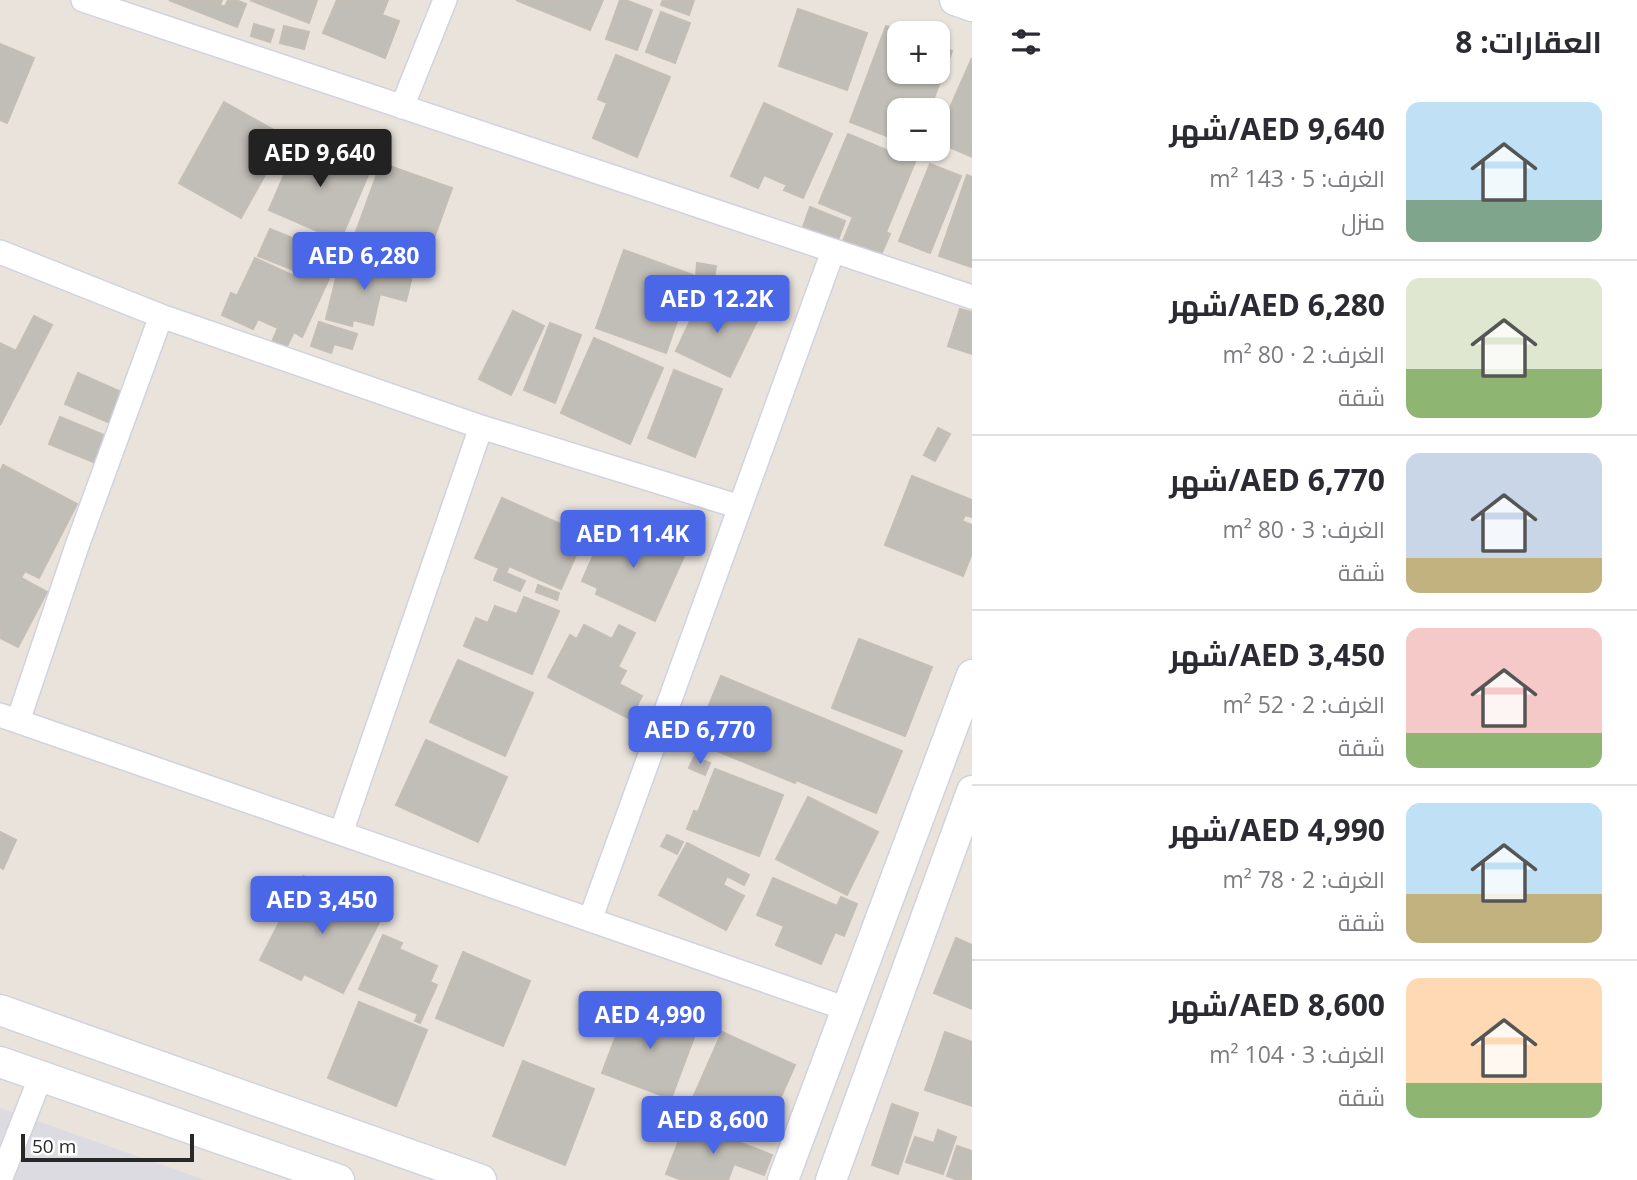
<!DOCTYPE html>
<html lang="ar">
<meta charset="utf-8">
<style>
:root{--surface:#fff;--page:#f2f2f3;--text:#2b2b33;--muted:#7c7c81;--line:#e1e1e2;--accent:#4a67e7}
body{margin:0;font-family:"Open Sans",Cairo,sans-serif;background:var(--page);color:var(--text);direction:rtl;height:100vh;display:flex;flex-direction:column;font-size:26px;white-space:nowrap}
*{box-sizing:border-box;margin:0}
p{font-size:23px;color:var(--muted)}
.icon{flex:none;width:38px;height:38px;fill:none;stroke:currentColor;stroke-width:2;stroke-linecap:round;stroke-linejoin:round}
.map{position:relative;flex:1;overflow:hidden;direction:ltr}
.sheet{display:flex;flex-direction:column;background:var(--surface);width:665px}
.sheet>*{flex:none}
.fabs{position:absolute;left:887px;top:21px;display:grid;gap:14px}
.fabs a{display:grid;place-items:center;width:63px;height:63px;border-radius:14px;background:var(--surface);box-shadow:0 2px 5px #0004;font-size:35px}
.scale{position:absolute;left:21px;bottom:18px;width:173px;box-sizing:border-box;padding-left:7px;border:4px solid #282828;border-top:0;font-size:19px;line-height:24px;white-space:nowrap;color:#282828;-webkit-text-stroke:5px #fff;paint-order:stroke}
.price{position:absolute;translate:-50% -60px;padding:0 16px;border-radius:7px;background:var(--accent);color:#fff;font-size:23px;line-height:46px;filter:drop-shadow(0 2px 4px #0008)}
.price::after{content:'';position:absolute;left:50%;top:42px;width:21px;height:16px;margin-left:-10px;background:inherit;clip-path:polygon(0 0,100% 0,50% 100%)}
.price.current{background:#222;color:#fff}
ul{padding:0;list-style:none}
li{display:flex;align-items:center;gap:21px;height:175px;padding:0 35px}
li+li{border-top:2px solid var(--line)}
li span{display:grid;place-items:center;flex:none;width:196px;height:140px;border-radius:14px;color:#555}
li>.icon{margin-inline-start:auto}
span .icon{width:84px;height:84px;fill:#fffc;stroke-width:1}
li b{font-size:30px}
h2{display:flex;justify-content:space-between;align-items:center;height:84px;padding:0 35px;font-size:30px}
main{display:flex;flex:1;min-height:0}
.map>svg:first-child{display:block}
.industrial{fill:#dddbe2}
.building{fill:#c1bdb7;stroke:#c4beb5;stroke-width:2}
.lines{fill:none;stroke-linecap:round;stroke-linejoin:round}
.minor-casing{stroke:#d0d3df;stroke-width:26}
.tertiary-casing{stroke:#d0d3df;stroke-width:33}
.minor{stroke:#fff;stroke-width:23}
.tertiary{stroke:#fff;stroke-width:30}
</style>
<main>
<section class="sheet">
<h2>العقارات: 8<svg class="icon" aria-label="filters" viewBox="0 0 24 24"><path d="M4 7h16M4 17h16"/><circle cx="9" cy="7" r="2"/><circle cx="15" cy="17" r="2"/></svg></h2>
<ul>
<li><span style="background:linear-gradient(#bfe0f5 70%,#7fa58c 0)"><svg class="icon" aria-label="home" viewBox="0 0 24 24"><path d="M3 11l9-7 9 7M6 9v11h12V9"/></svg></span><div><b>AED 9,640/شهر</b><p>الغرف: 5 · 143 m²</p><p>منزل</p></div></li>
<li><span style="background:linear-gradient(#dfe7d0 65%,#8fb573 0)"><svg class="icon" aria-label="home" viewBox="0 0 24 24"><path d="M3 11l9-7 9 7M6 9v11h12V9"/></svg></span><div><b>AED 6,280/شهر</b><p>الغرف: 2 · 80 m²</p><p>شقة</p></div></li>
<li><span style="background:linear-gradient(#c9d6e8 75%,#c2b280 0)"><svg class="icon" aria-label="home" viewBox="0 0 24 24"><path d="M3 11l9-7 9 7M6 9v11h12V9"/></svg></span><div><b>AED 6,770/شهر</b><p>الغرف: 3 · 80 m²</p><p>شقة</p></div></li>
<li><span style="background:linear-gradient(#f6c9c9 75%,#8fb573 0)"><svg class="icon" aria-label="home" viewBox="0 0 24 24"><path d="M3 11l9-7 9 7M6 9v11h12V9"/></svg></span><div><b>AED 3,450/شهر</b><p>الغرف: 2 · 52 m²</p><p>شقة</p></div></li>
<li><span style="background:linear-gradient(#bfe0f5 65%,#c2b280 0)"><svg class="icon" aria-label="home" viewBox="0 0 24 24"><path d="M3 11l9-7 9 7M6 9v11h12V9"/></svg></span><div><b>AED 4,990/شهر</b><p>الغرف: 2 · 78 m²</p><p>شقة</p></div></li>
<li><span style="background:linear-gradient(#ffd9b3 75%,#8fb573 0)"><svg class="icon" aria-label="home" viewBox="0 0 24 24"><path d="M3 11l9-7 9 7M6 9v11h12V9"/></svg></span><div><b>AED 8,600/شهر</b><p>الغرف: 3 · 104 m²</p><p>شقة</p></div></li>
</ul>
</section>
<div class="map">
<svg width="972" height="1180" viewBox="0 0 972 1180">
<rect width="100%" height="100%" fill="#e9e3db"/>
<!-- industrial -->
<path class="industrial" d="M0,1108L205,1180H0Z"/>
<!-- building -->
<path class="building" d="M169,0H222L220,5L225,7L228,0H236L246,4L237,27Z
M250,0H317L309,23Z
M337,0H388L382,15L399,21L385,58L323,33Z
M516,0H603L590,30Z
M620,0H625L652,10L637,50L606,39Z
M663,0H694L689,15L661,5Z
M798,9L867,33L847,90L779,66Z
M661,12L690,23L675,63L646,52Z
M254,24L274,30L270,42L251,36Z
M284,26L309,32L304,49L280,43Z
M886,26L905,33H900V72H938V46L952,51L932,103L939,105L937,110H900V141L850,122Z
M0,44L34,58L7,123L0,120Z
M616,55L670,77L637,157L593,138L607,103L598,99Z
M972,58V157L938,142V135Z
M224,102L286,137L241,218L179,183Z
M764,103L832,134L803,198L784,190L787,185L764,175L758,188L731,176Z
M848,134L915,162L886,232L890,234L880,257L843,241L853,217L819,203Z
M300,138L371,168L340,241L269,210Z
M381,163L452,188L424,266L353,240Z
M930,164L961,176L930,253L899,241Z
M967,175L972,177V262L971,267L939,256Z
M810,207L845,221L838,240L803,227Z
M270,229L307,244L296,271L258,256Z
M309,243L339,257L302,337L294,332L286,348L272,342L278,328L258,319L253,329L222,315L231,293L237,296L255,258L294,276Z
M624,250L693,275L666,353L596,328Z
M341,258L412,276L406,301L380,294L373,325L353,320L352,326L326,319Z
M697,263L716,266L714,279L696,276Z
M703,293L758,319L730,377L676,351Z
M960,309L972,312V354L948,346Z
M513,311L544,326L511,395L479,379Z
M34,316L52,325L0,425V343L16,351Z
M319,322L357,334L352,349L334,344L331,353L311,346Z
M550,323L581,335L555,403L524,390Z
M594,338L663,368L630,444L561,413Z
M674,370L722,389L695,457L648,438Z
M78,373L128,395L115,425L65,404Z
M60,417L104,435L98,451L108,455L103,466L49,444Z
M938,428L950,434L935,461L924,455Z
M3,465L77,504L39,578L25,571L21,578L47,592L18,647L0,638V472Z
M912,476L972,500V517L965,515L962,521L972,525V553L963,576L885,545Z
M502,498L585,535L561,589L509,566L506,573L525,581L520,591L494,580L499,568L475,558Z
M609,520L685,554L655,621L596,594L598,588L582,581Z
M538,585L559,593L557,600L536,592Z
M524,597L559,611L532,674L464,646L476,618L488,623L495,606L517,614Z
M584,625L612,639L619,625L635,633L618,667L626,671L619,684L642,696L630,719L548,677L570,635L577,639Z
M859,639L932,667L905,736L832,708Z
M458,660L533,693L505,756L430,722Z
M721,676L902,751L876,813L796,780L795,783L712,749L718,734L700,727Z
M426,740L507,777L478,842L396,805Z
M694,757L710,763L705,775L689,768Z
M715,769L783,795L759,856L687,829L694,811L698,812Z
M808,797L878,832L847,895L776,859Z
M0,832L16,840L3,869L0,867Z
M667,835L683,842L677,854L661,846Z
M687,843L749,875L744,885L727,876L723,885L744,896L726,930L659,895Z
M303,876L369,910L374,900L387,907L343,993L304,974L301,980L260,960Z
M773,878L837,906L841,897L857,904L844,936L835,932L821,964L776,945L784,926L757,915Z
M383,935L402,943L399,949L437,966L430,982L437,985L420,1023L415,1021L418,1014L359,989Z
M956,938L972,945V1009L934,993Z
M463,952L530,981L503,1046L436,1018Z
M359,1002L427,1030L396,1106L328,1078Z
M629,1002L697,1029L671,1099L602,1073Z
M698,1009L707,1013L701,1028L692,1025Z
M722,1032L795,1065L765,1133L692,1100Z
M945,1032L972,1042V1106L925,1090Z
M523,1061L594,1089L565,1165L493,1136Z
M892,1104L918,1113L898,1174L872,1165Z
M686,1122L772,1155L764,1175L734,1164L728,1180H682L666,1174Z
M938,1130L956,1137L943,1174L906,1162L915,1137L934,1143Z
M957,1146L972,1151V1180H958L947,1176Z"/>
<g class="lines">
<defs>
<path id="minor" d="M83,0L972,297
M402,107L445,0
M0,252L161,316L481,427L740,507
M0,715L847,1009
M18,721L77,546L161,316
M341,833L481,427
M590,920L833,251
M0,1180L41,1076"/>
<path id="tertiary" d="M955,0L972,6
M0,1010L481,1180
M0,1062L339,1180
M783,1180L972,675
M831,1180L972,791"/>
</defs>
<!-- minor casing -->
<use href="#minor" class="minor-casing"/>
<!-- tertiary casing -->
<use href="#tertiary" class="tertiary-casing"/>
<!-- minor -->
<use href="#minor" class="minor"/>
<!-- tertiary -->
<use href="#tertiary" class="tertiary"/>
</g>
</svg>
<div class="fabs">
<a>+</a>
<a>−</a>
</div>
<div class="scale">50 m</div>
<b class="price current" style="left:320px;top:189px">AED 9,640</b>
<b class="price" style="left:364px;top:292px">AED 6,280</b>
<b class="price" style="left:717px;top:335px">AED 12.2K</b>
<b class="price" style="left:633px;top:570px">AED 11.4K</b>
<b class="price" style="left:700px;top:766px">AED 6,770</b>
<b class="price" style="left:322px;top:936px">AED 3,450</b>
<b class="price" style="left:650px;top:1051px">AED 4,990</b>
<b class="price" style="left:713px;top:1156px">AED 8,600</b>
</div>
</main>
